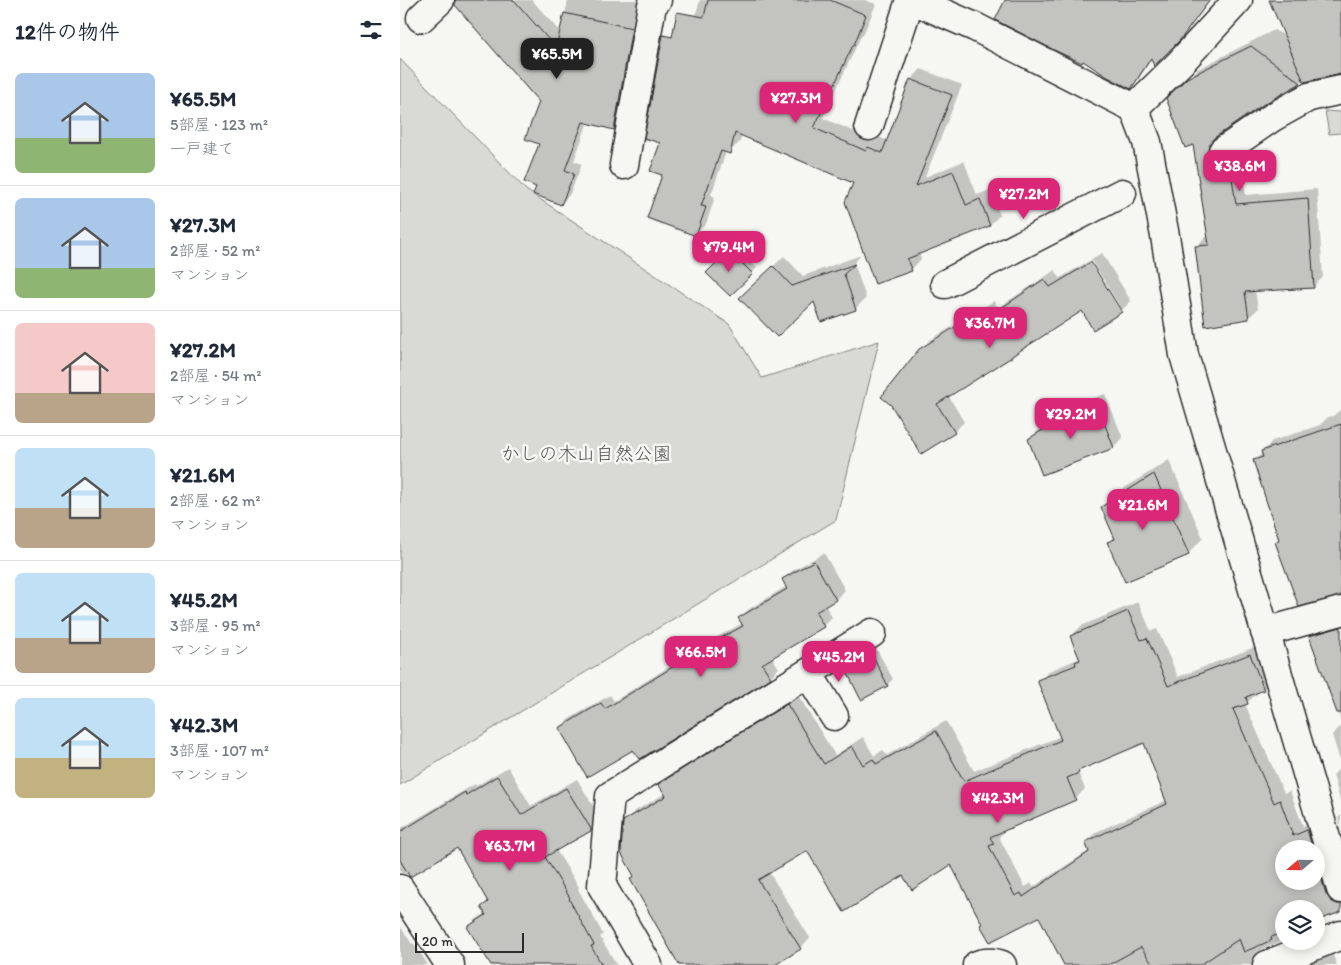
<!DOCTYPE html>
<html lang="ja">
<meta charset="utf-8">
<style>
:root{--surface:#fff;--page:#f2f2f3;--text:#1f2937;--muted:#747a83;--line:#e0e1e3;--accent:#db2777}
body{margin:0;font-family:Itim,"Klee One",sans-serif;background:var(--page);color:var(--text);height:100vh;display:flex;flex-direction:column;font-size:19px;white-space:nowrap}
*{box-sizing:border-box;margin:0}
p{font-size:16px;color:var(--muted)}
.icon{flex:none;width:28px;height:28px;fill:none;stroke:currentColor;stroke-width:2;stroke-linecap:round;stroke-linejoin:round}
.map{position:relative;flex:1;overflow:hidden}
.details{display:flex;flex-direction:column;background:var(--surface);width:400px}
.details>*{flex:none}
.needle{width:32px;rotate:250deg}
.buttons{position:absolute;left:875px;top:840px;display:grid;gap:10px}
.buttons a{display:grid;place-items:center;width:50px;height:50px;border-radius:50%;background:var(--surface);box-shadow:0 2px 12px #0003;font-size:25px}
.scale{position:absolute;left:15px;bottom:12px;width:109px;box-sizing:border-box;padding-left:5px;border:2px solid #2b2b2b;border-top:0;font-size:14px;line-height:18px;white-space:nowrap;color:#2b2b2b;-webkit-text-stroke:4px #f6f6f2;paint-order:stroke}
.price{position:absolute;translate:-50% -42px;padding:0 11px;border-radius:10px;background:var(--accent);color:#fff;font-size:16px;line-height:32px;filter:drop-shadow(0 1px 2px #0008)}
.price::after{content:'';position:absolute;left:50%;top:30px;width:15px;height:11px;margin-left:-8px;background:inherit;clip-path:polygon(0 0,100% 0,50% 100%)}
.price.selected{background:#222;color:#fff}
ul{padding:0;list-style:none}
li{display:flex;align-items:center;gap:15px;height:125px;padding:0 15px}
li+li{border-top:1px solid var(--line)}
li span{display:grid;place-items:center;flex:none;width:140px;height:100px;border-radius:8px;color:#555}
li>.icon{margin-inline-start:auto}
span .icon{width:60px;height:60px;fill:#fffc;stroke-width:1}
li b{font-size:21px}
h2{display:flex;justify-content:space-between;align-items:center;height:60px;padding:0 15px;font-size:21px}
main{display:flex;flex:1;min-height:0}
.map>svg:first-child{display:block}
.green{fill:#d9d9d5;stroke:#828280}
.shadow{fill:#0003;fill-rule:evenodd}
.building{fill:#c3c3c0;stroke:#2b2b2b;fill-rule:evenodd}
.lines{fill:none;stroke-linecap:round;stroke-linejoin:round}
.street-casing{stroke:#2b2b2b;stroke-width:31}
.street{stroke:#f6f6f2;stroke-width:28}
.labels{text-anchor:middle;stroke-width:5;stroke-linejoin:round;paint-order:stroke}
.park-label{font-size:19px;fill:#565656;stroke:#f6f6f2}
</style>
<main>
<section class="details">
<h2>12件の物件<svg class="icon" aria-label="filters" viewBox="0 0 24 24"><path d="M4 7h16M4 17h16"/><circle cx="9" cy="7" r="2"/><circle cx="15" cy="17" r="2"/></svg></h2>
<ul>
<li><span style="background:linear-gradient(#a9c7e8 65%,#8fb573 0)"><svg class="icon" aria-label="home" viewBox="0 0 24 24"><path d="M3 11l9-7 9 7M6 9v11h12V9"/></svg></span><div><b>¥65.5M</b><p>5部屋 · 123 m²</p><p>一戸建て</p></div></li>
<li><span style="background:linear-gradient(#a9c7e8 70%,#8fb573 0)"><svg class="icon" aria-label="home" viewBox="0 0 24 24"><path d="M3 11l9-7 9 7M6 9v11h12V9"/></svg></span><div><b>¥27.3M</b><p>2部屋 · 52 m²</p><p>マンション</p></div></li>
<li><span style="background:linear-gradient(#f6c9c9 70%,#b9a48a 0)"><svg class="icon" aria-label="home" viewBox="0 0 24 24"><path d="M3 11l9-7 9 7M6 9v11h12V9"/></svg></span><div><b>¥27.2M</b><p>2部屋 · 54 m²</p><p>マンション</p></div></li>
<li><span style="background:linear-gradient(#bfe0f5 60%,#b9a48a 0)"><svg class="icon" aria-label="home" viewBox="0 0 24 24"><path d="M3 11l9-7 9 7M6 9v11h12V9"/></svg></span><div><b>¥21.6M</b><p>2部屋 · 62 m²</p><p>マンション</p></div></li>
<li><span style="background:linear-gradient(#bfe0f5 65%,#b9a48a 0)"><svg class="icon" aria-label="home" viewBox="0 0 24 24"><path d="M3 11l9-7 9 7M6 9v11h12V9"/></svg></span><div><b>¥45.2M</b><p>3部屋 · 95 m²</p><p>マンション</p></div></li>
<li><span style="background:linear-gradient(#bfe0f5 60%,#c2b280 0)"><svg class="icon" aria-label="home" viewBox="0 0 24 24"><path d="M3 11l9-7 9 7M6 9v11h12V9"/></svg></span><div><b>¥42.3M</b><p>3部屋 · 107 m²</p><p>マンション</p></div></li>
</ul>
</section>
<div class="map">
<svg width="941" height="965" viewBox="0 0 941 965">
<rect width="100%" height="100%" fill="#f6f6f2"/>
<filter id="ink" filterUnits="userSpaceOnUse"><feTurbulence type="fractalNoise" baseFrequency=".02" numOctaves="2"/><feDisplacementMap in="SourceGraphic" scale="10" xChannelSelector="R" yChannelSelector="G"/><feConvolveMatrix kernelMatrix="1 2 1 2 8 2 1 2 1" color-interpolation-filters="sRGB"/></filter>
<g filter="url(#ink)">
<!-- green -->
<path class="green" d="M0,59L126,190L329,324L362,378L479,341L436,520L0,785Z
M925,111L941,112V133L929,134Z"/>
<!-- shadow -->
<path class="shadow" d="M56,0H132L161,33L168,0H244L222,119L212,128L188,122L174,161L182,164L170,194L161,204L138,186L141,143V102Z
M300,0H465L476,4L464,33L461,36L423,118L476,141L479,137L488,141L511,80L521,69L562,85L525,177L564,161L577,195L590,190L600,215L590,225L519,253L521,259L511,270L454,183L342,134L340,142L329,152H326L311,195L315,197L306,224L296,234L264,175L261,142L257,141Z
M605,0H808L810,1L787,31L755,64L752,58L738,80L731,87Z
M874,30L908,48L910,73L900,83L864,103L818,134L816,143L839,156L846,195L917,189L923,277L913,287L855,290L858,309L848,318L796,247L805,237H809L794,143L768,99L798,69Z
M334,246L357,268L330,294L308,273Z
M702,253L731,301L722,310L691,259Z
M461,255L454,263L466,298L455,309L415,300L341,298L384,256L403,276Z
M689,261L720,310H722L694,328L682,309L548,395L564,422L554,432L521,452L522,349L589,308L588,306L527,343L530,340L594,301L598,308L655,270L660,278Z
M705,394L723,438L713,447L629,439L639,430L659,418L666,415L676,405Z
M941,409V595L876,542L880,538L855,461L872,441L920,425L928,417L933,416Z
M769,460L803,538L788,554L709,542L715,536L702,507L718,492Z
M424,553L445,590L436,599L425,605L432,617L423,626L371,656L379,668L370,677L234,748L160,728L169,719L210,695L214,701L288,655L293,650L343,623L340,618L349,609L387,586L383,579L392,571Z
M738,602L751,631L757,629L778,677L860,645L873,679L863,689L857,692L858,693L845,704L884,793L890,791L903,826L917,821L941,891V910L920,919L916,923V909H884V940L863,949L861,952L862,961L866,965H665L639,916L584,923L552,863L503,875L408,850L369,872L410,938L400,948L373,965H280L235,876L225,822L235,811L266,793L260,785L270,775L398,695L435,755L463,737L474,756L483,750L487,755L546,721L574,771L661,736L639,681L649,671L680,658L671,636L681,626ZM745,741L767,800L696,832L686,842L690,850L633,887L631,883L625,887L599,837L603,833L602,830L675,799L685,789L678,772L682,768ZM884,849H916V881H884Z
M941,621V722L926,672L911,636L921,626Z
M476,648L493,679L487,685L462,698L446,669L451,663Z
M941,726V764L932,735Z
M108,767L131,806L177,779L201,819L190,830L156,850L179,887L178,889L203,934L200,937L217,965H91L68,927L78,918L86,913L82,907L89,901L57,846L10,876L7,874L0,872V829L75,784L76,786Z
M941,767V803L933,775Z
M941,815V829L938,818Z
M0,926L12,944L14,943L28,965H0Z
M931,951L937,965H896Z"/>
<!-- building -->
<path class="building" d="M55,0H114L156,48L164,13L232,28L214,130L183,122L165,170L174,174L161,205L133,194L136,187L124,182L139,144L125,139L139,102L55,5Z
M308,0H430L466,15L454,45H453L414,128L466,151L468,147L482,153L510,79L552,95L516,186L553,171L566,205L580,199L590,226L507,259L512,271L475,284L445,202L453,183L335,133L330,154L321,151L301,206L306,207L296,236L247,218L262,175L250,171L260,143L244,138L263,35L272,37L277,12L304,17Z
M605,0H810L780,40L754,66L751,58L731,89L706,76L683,61L682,63L654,50L595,20Z
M869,0H941V74L904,82Z
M851,46L901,83L864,104L814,138L809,145L808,153L810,160L816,165L824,167L830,165L836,204L908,198L914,288L845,292L849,319L805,326L795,246L809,245L793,145L785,148L766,98L787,78Z
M329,250L353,274L330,296L306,273Z
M691,262L722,312L693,330L682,311L612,356V357L537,404L555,433L521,454L491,405L481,397L519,349L583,310L588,317L644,279L650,287Z
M455,264L444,274L456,310L421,322L414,302L377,337L339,298L373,266L392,286Z
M696,402L714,448L642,475L628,439L648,427L667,419L665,414Z
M941,424V596L899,607L875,542L879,540L853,460L863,457L861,451Z
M754,474L789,555L725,582L707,542L715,539L701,507Z
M414,561L436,600L416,612L424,627L362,664L371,678L240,759L233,750L187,777L159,728L201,703L205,709L284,660L283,658L343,626L338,618L387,589L382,579Z
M728,611L741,640L747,638L768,686L850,654L864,690L846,697L848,704L833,709L874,803L880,800L893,836L907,830L913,849H884V881H916V860L926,894L931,901L937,904H941V912L916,921V909H884V933L871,937L872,940L844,952L839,939L800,965H753L741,947L708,965H664L639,917L590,942L580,925L582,924L551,865L512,890L503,876L444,912L407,851L358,880L401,949L375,965H279L230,879L234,876L221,853L223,821L266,796L258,784L387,704L424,764L452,746L463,765L473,759L476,764L536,731L564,781L661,740L637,680L676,665L675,662L680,660L670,636ZM744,743L767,804L685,842L689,852L623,897L621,893L615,896L589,846L594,844L590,837L676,800L667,778L679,773L678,771Z
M941,627V713H937L909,636Z
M471,652L488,686L461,700L445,668Z
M97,776L121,815L166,788L191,829V831L145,857L170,898L169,899L194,945L191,946L202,965H91L67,927L86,915L81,907L88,902L57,848L10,877L0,860V832L65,792L66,795Z"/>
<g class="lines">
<defs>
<path id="street" d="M513,0L575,27L734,108L747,142L765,236L784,355L941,889
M21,18L40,0
M734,108L780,63L838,0
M469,126L510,0
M823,151L873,117L909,97L941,90
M224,165L252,5L257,0
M545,284L722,193
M865,632L941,611
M408,673L434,716
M0,889L50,965
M248,965L202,886L210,796L472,633
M577,965C584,962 595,962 602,965
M867,965L941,935"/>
</defs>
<!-- street casing -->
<use href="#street" class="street-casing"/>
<!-- street -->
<use href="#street" class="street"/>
</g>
</g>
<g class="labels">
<!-- park labels -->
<g class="park-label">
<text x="186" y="460">かしの木山自然公園</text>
</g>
</g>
</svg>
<div class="buttons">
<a><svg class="needle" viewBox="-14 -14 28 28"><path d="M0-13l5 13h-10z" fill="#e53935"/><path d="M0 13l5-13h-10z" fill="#747a83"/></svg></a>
<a><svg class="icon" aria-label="layers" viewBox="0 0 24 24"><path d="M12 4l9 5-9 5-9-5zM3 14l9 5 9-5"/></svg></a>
</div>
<div class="scale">20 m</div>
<b class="price selected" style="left:157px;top:80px">¥65.5M</b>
<b class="price" style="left:396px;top:124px">¥27.3M</b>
<b class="price" style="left:840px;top:192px">¥38.6M</b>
<b class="price" style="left:624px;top:220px">¥27.2M</b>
<b class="price" style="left:329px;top:273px">¥79.4M</b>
<b class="price" style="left:590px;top:349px">¥36.7M</b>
<b class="price" style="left:671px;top:440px">¥29.2M</b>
<b class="price" style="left:743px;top:531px">¥21.6M</b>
<b class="price" style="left:301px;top:678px">¥66.5M</b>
<b class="price" style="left:439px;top:683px">¥45.2M</b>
<b class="price" style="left:598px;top:824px">¥42.3M</b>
<b class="price" style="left:110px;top:872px">¥63.7M</b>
</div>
</main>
